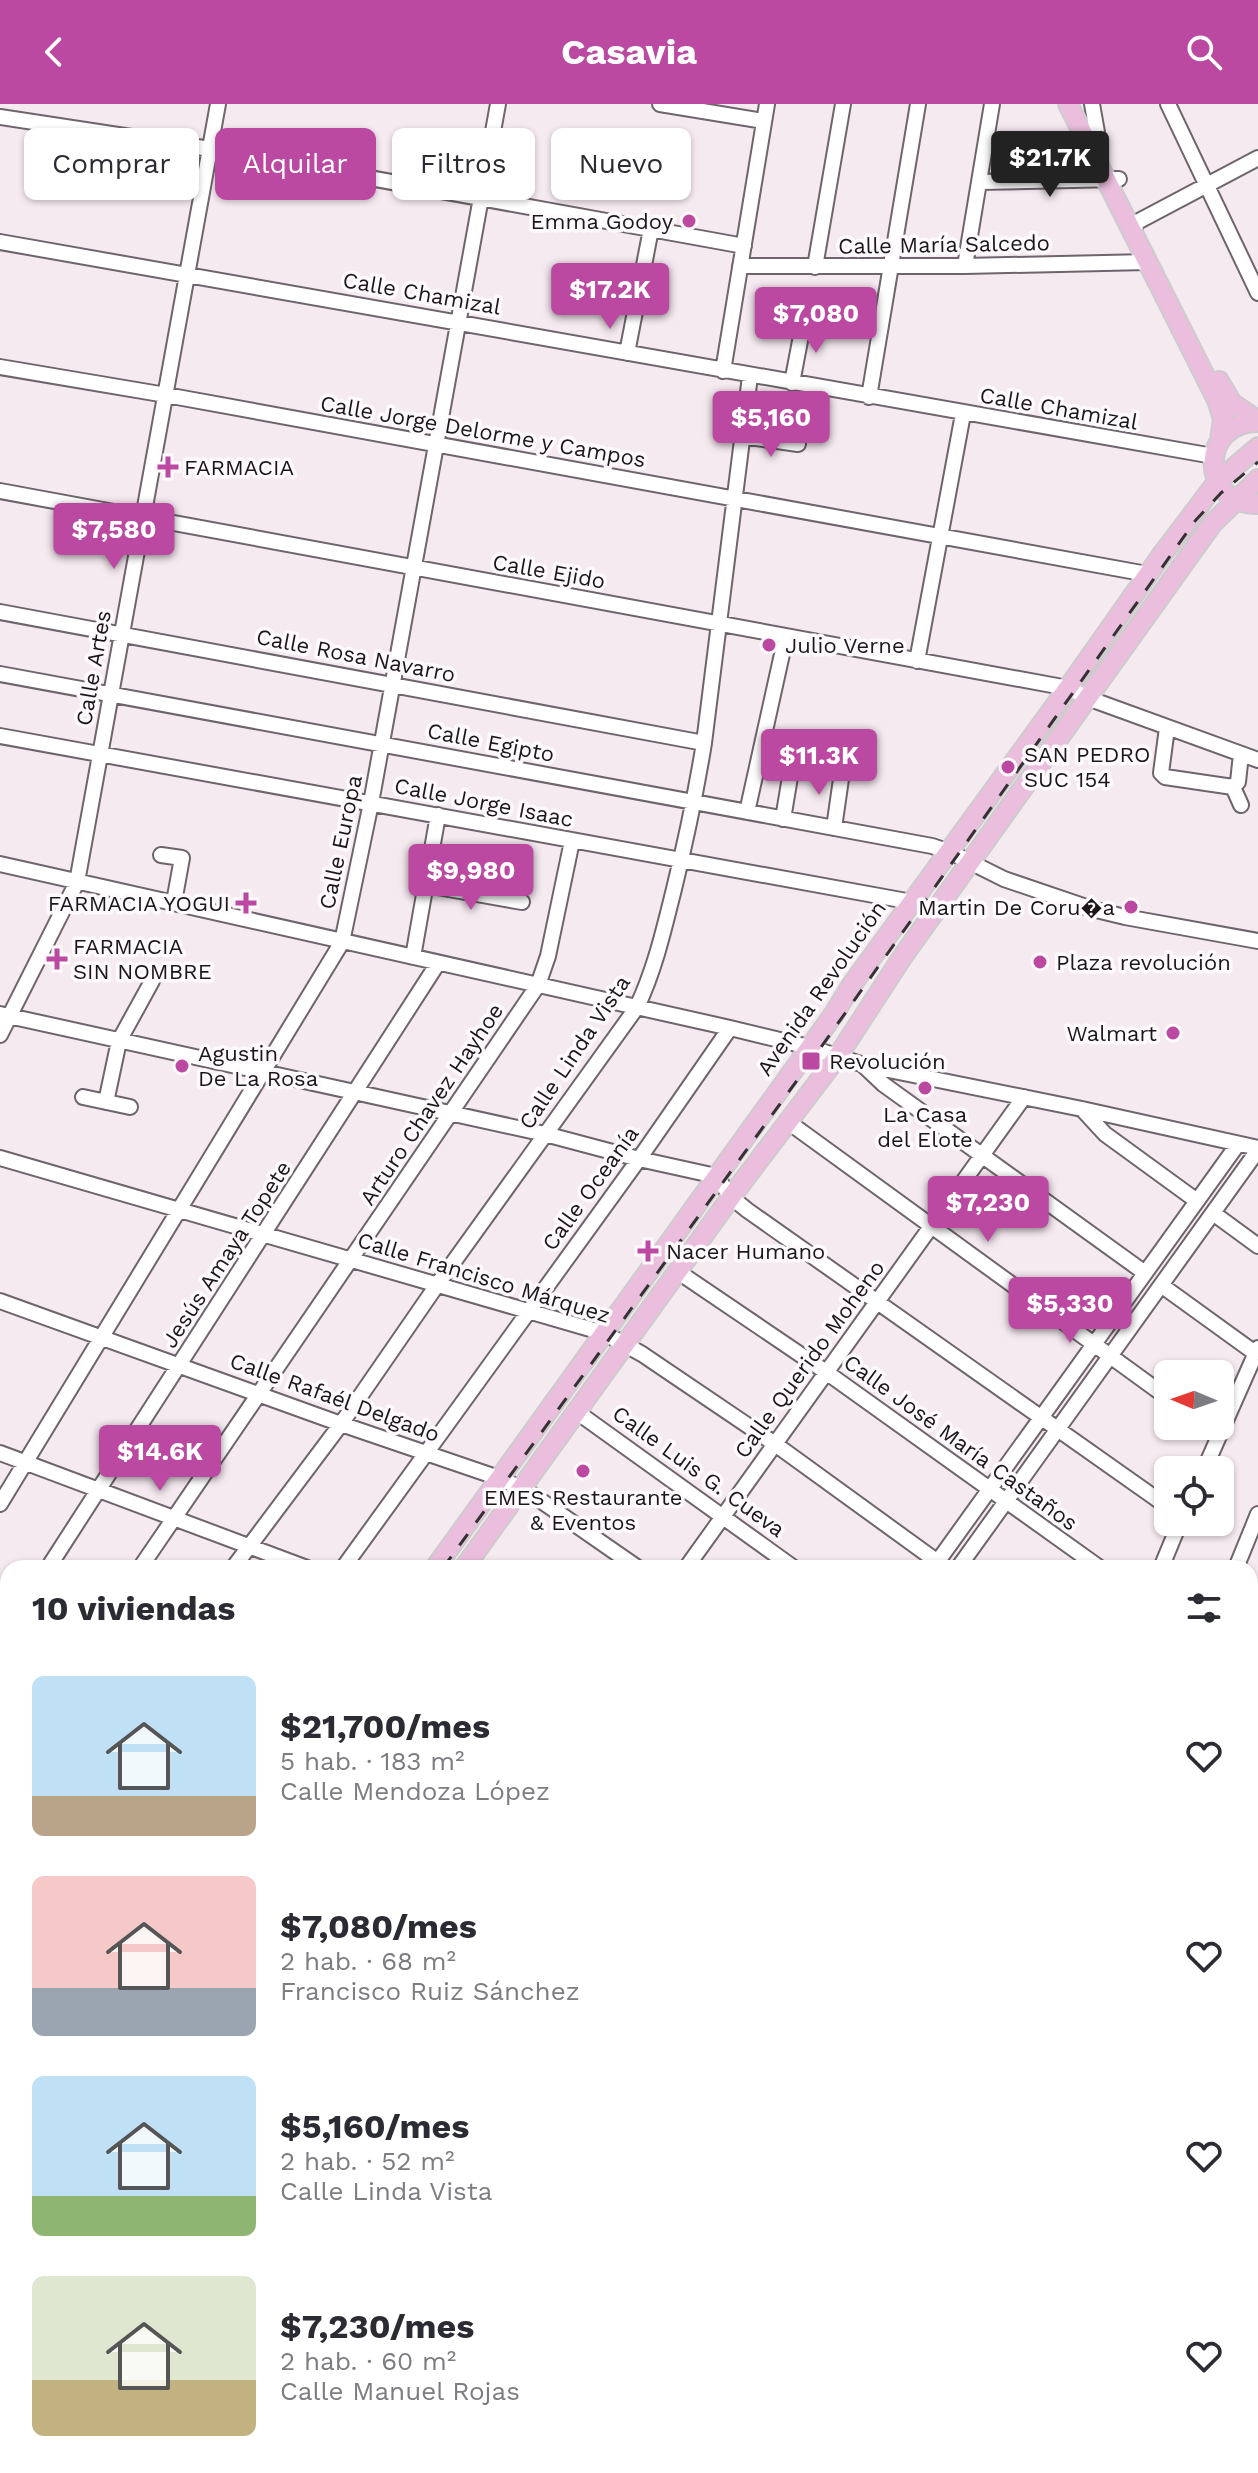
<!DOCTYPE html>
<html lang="es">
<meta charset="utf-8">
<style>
:root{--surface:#fff;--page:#f7f7f7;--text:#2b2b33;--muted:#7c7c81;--accent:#bb48a1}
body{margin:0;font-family:"Work Sans",sans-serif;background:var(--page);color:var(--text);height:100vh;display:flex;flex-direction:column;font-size:30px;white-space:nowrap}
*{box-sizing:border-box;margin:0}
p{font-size:26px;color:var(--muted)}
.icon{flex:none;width:44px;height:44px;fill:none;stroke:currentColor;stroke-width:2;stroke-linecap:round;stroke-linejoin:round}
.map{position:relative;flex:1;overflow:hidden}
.sheet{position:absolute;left:0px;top:1456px;width:1258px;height:914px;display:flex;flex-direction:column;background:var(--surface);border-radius:24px 24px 0 0;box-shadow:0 2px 6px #0004}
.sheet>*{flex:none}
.hud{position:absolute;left:24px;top:24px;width:800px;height:72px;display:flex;gap:16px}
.needle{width:52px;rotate:272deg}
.tools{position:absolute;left:1154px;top:1256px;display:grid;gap:16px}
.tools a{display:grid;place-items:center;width:80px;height:80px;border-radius:12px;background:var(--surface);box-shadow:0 2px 6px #0004;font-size:40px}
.price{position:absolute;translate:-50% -68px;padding:0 18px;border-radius:8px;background:var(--accent);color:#fff;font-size:26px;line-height:52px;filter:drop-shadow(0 2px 4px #0008)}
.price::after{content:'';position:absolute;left:50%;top:48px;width:24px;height:18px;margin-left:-12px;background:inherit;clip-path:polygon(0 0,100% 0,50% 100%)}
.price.current{background:#222;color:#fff}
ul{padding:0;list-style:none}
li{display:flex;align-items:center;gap:24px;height:200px;padding:0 32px}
li span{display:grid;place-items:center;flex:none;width:224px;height:160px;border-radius:12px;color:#555}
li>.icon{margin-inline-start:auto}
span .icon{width:96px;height:96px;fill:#fffc;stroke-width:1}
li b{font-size:34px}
h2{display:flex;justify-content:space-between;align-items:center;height:96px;padding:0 32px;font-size:34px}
.tag{padding:0 28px;border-radius:12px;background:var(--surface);box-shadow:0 2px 6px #0004;font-size:28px;line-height:72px}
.tag.current{background:var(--accent);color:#fff}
header{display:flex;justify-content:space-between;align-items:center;height:104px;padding:0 32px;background:var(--accent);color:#fff;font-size:36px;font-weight:700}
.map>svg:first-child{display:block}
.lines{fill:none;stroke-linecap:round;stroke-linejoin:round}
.minor-casing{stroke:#6e646b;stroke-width:18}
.major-casing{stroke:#cdcccc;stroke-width:22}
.minor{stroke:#fff;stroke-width:14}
.major{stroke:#ebbede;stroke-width:18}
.rail{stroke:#353033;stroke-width:3;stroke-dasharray:14 14;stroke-linecap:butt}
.poi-dot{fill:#bb48a1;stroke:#fef9fc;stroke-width:3}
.labels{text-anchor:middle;stroke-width:7;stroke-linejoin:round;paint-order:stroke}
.poi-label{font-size:22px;fill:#1b1719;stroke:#fef9fc;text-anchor:start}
.street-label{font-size:22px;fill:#1b1719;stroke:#fef9fc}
</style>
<header><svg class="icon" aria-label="back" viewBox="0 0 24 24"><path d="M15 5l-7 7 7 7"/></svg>Casavia<svg class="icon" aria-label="search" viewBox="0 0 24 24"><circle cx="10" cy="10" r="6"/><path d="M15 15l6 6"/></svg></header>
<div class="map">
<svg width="1258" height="2369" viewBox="0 0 1258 2369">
<rect width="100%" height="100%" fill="#f6eaf1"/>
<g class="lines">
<defs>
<path id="minor" d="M660,0L764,17
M1092,0L1098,34
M1168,0L1258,189
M0,13L210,45L744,142
M980,78L1119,75
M1132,125L1139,117L1258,54
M0,138L1213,352
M740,162H965L1148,158
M965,162L992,0
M815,163L843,0
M605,183L639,189
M627,249L651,125
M0,263L166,291L1147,470
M723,267L767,0
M792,279L804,216
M869,293L918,0
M742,332L798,340
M0,387L1068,584L1093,596L1258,656
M0,508L704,639
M917,557L963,310
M0,570L932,742L950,748L1004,775L1092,805L1125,813L1258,837
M1167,624L1161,669L1165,673L1233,683
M0,632L912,798
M1233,683L1238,678L1241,650
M1233,683L1241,701
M747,708L786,532
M783,715L792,661
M834,724L842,668
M161,751L182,754L174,798
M0,760L730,924L809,943L864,961L1082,1005L1258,1044
M426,781L522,798
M413,853L438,711
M0,910L545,1030L639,1055L716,1072L731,1093L747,1106L1168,1403
M0,931L77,778L218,0
M864,962L883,980L1145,1169
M83,993L130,1003
M106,998L119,937L152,877
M1082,1005L1105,1030L1197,1097
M787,1017L1168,1294
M0,1054L604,1229L642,1250L775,1340L946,1464
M1213,1109L1258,1142
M677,1167L826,1268L1100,1464
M1161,1181L1255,1249
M0,1197L341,1320L499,1374L527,1387L638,1464
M577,1308L794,1464
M0,1349L307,1464
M1204,1366L1258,1244
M0,1400L342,838L371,699L498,0
M48,1464L438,859
M140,1464L538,881L548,852L572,737
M233,1464L341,1320L437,1181L637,903C655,865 664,825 674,785C686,736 696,688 704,639L750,272
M343,1464L639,1055L730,924
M686,1464L1024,993
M933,1464L1238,1040
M958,1464L1258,1046
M1161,1464L1180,1418
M1236,1464L1258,1410
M0,1499L8,1502
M1250,1539L1258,1543
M0,1650L8,1653
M1250,1661L1258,1641
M0,1787L8,1776
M0,1947L8,1950
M1250,2136L1258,2137
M414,2362L417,2369
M579,2362L582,2369
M964,2362L982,2369
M84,2369L94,2362
M236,2369L244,2362
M495,2369L505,2362
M749,2369L753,2362
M793,2369V2362"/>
<path id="major" d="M1068,0L1217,296L1223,315L1220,336
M1219,277L1232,299L1258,317
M1258,318C1198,318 1200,402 1258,400
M435,1464L834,910L851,882L1068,584L1161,452L1217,378L1258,343
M464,1464L731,1093L838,952L903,852L1212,420L1258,375
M1250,1924L1258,1904
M1250,1957L1258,1936
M0,2069L8,2058
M0,2112L8,2100
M0,2181L8,2199
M0,2239L8,2242
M63,2362L66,2369
M80,2362L82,2369
M1085,2369L1088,2362"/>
</defs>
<!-- minor casing -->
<use href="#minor" class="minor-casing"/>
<!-- major casing -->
<use href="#major" class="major-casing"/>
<!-- minor -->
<use href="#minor" class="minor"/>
<!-- major -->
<use href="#major" class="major"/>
<!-- rail -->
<path class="rail" d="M443,1464L814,953L1195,417L1221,389L1258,358
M0,2090L8,2079"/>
</g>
<!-- markers -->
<g class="poi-dot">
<circle cx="689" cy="117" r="8"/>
<path d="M164 351h8v8h8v8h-8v8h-8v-8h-8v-8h8z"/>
<circle cx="769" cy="541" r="8"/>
<circle cx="1008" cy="663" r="8"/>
<path d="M242 787h8v8h8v8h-8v8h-8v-8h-8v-8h8z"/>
<circle cx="1131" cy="803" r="8"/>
<path d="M53 843h8v8h8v8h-8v8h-8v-8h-8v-8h8z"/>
<circle cx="1040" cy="858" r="8"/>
<circle cx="1173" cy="929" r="8"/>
<rect x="801" y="947" width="20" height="20" rx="4"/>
<circle cx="182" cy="962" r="8"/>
<circle cx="925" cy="984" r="8"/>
<path d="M644 1135h8v8h8v8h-8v8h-8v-8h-8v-8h8z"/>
<circle cx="583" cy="1367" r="8"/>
</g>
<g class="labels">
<!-- poi labels -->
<g class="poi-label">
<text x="673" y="125" text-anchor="end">Emma Godoy</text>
<text x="184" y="371">FARMACIA</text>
<text x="785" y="549">Julio Verne</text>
<text x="1024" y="658">SAN PEDRO<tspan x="1024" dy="25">SUC 154</tspan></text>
<text x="230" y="807" text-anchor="end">FARMACIA YOGUI</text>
<text x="1115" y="811" text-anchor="end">Martin De Coru�a</text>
<text x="73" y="850">FARMACIA<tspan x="73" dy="25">SIN NOMBRE</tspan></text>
<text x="1056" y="866">Plaza revolución</text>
<text x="1157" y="937" text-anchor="end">Walmart</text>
<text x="198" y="957">Agustin<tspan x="198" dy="25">De La Rosa</tspan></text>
<text x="829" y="965">Revolución</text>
<text x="925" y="1018" text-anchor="middle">La Casa<tspan x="925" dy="25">del Elote</tspan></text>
<text x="666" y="1155">Nacer Humano</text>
<text x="583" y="1401" text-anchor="middle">EMES Restaurante<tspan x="583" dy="25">&amp; Eventos</tspan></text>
</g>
<!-- street labels -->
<g class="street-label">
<text transform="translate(944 140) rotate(-1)" y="8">Calle María Salcedo</text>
<text transform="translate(422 189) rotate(10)" y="8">Calle Chamizal</text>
<text transform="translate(1059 304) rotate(10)" y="8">Calle Chamizal</text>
<text transform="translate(483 327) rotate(10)" y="8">Calle Jorge Delorme y Campos</text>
<text transform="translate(549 467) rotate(10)" y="8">Calle Ejido</text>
<text transform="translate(356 551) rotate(11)" y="8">Calle Rosa Navarro</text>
<text transform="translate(93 564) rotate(-80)" y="8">Calle Artes</text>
<text transform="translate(491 638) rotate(11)" y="8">Calle Egipto</text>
<text transform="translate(484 698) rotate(11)" y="8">Calle Jorge Isaac</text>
<text transform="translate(340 738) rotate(-78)" y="8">Calle Europa</text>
<text transform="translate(821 884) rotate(-55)" y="8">Avenida Revolución</text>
<text transform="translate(574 948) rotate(-56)" y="8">Calle Linda Vista</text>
<text transform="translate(431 1000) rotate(-56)" y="8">Arturo Chavez Hayhoe</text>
<text transform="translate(590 1084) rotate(-54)" y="8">Calle Oceanía</text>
<text transform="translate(226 1150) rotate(-57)" y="8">Jesús Amaya Topete</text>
<text transform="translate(484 1173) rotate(17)" y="8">Calle Francisco Márquez</text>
<text transform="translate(809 1255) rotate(-54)" y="8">Calle Querido Moheno</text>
<text transform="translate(335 1293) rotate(20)" y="8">Calle Rafaél Delgado</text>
<text transform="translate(961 1338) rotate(36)" y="8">Calle José María Castaños</text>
<text transform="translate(699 1367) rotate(36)" y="8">Calle Luis G. Cueva</text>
</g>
</g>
</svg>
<div class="tools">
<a><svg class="needle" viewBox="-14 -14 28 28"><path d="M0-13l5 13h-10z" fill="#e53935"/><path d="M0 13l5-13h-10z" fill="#7c7c81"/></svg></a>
<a><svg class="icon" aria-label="locate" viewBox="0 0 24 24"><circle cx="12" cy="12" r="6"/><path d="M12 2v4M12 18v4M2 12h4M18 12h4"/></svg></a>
</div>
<b class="price current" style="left:1050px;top:95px">$21.7K</b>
<b class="price" style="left:610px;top:227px">$17.2K</b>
<b class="price" style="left:816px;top:251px">$7,080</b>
<b class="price" style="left:771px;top:355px">$5,160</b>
<b class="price" style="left:114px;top:467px">$7,580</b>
<b class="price" style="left:819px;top:693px">$11.3K</b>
<b class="price" style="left:471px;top:808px">$9,980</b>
<b class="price" style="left:988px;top:1140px">$7,230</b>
<b class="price" style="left:1070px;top:1241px">$5,330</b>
<b class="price" style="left:160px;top:1389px">$14.6K</b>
<div class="hud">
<a class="tag">Comprar</a>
<a class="tag current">Alquilar</a>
<a class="tag">Filtros</a>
<a class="tag">Nuevo</a>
</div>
<section class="sheet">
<h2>10 viviendas<svg class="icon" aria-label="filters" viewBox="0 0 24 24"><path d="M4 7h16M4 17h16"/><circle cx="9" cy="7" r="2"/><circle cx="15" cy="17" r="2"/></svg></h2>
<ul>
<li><span style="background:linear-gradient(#bfe0f5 75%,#b9a48a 0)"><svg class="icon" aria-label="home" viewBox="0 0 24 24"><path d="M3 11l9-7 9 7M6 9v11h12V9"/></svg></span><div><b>$21,700/mes</b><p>5 hab. · 183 m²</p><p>Calle Mendoza López</p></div><svg class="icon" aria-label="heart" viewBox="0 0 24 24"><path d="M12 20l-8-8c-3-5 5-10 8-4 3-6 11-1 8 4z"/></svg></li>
<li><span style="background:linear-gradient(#f6c9c9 70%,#9aa5b1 0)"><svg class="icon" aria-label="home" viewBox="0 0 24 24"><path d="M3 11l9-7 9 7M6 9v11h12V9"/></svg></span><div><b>$7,080/mes</b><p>2 hab. · 68 m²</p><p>Francisco Ruiz Sánchez</p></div><svg class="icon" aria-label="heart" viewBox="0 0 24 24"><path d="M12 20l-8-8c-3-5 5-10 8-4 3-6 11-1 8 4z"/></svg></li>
<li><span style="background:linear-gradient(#bfe0f5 75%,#8fb573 0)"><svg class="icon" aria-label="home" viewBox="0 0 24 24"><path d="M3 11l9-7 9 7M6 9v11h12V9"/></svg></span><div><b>$5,160/mes</b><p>2 hab. · 52 m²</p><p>Calle Linda Vista</p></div><svg class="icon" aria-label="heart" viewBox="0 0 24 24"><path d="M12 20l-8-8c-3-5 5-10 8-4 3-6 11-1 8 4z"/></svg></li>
<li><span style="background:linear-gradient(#dfe7d0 65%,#c2b280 0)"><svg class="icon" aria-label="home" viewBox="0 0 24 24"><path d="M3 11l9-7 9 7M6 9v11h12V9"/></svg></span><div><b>$7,230/mes</b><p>2 hab. · 60 m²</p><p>Calle Manuel Rojas</p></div><svg class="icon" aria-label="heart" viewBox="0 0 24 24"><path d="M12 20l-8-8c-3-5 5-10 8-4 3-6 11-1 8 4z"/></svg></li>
</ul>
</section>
</div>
